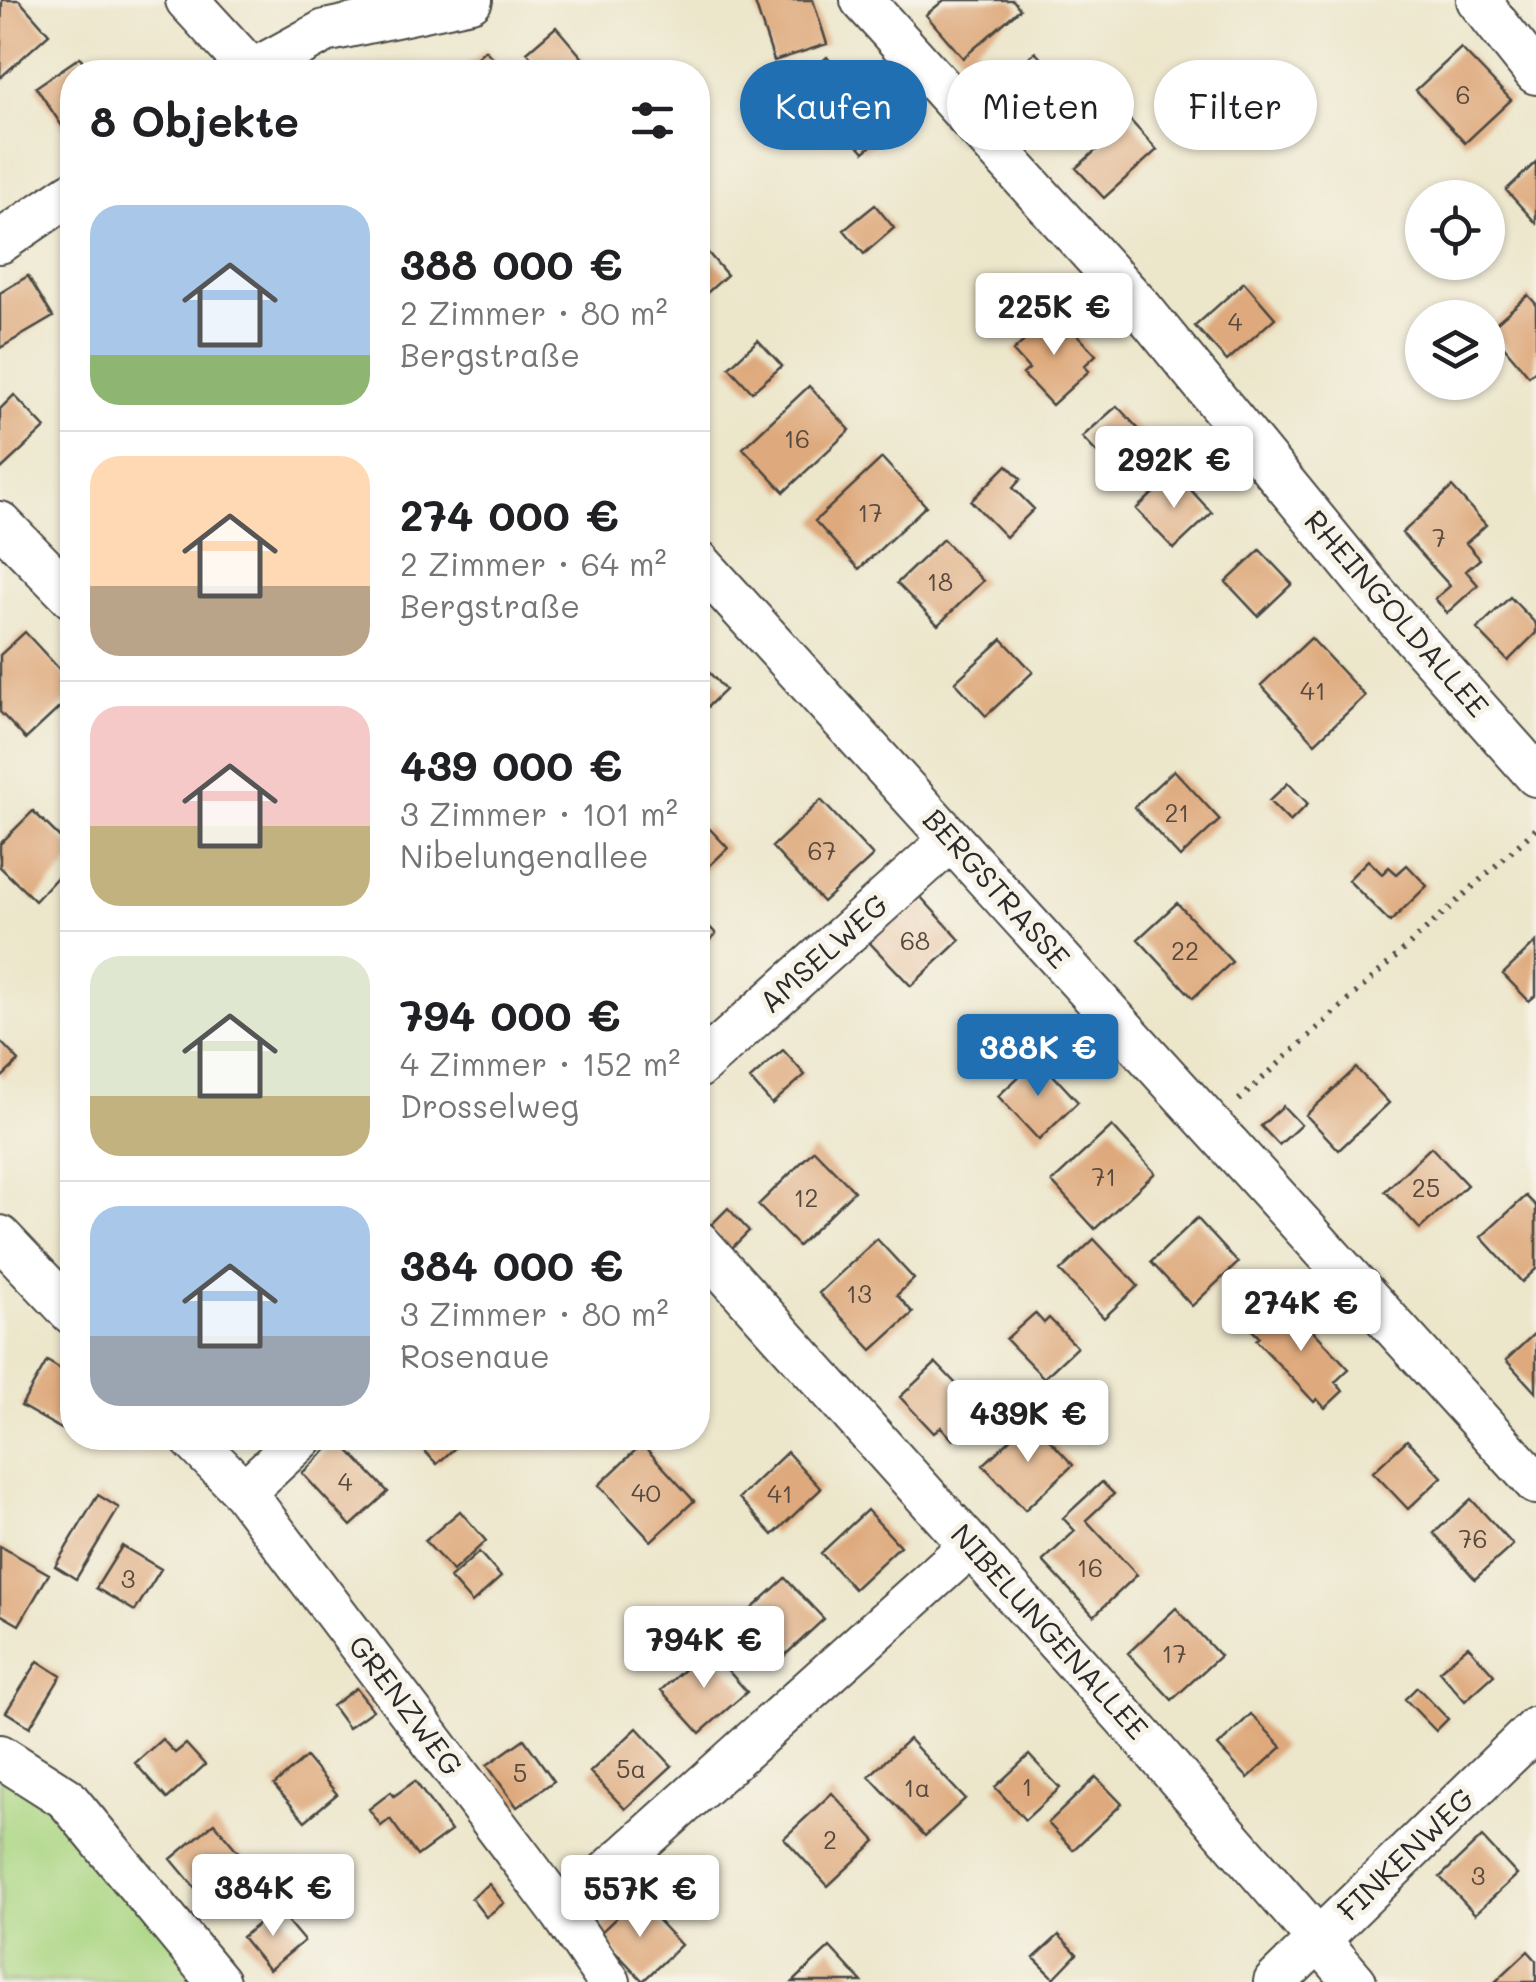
<!DOCTYPE html>
<html lang="de">
<meta charset="utf-8">
<style>
:root{--surface:#fff;--page:#f6f6f6;--text:#202124;--muted:#757577;--line:#e0e0e0;--accent:#1f6fb2}
body{margin:0;font-family:Mali,sans-serif;background:var(--page);color:var(--text);height:100vh;display:flex;flex-direction:column;font-size:38px;white-space:nowrap}
*{box-sizing:border-box;margin:0}
p{font-size:32px;color:var(--muted)}
.icon{flex:none;width:55px;height:55px;fill:none;stroke:currentColor;stroke-width:2;stroke-linecap:round;stroke-linejoin:round}
.map{position:relative;flex:1;overflow:hidden}
.panel{position:absolute;left:60px;top:60px;width:650px;height:1390px;display:flex;flex-direction:column;background:var(--surface);border-radius:40px;box-shadow:0 2px 8px #0004}
.panel>*{flex:none}
.top-card{position:absolute;left:740px;top:60px;width:645px;height:90px;display:flex;gap:20px}
.tools{position:absolute;left:1405px;top:180px;display:grid;gap:20px}
.tools a{display:grid;place-items:center;width:100px;height:100px;border-radius:50%;background:var(--surface);box-shadow:0 2px 8px #0004;font-size:50px}
.price{position:absolute;translate:-50% -85px;padding:0 22px;border-radius:10px;background:#fff;color:#222;font-size:32px;line-height:65px;filter:drop-shadow(0 2px 5px #0008)}
.price::after{content:'';position:absolute;left:50%;top:60px;width:30px;height:22px;margin-left:-15px;background:inherit;clip-path:polygon(0 0,100% 0,50% 100%)}
.price.active{background:var(--accent);color:#fff}
ul{padding:0;list-style:none}
li{display:flex;align-items:center;gap:30px;height:250px;padding:0 30px}
li+li{border-top:2px solid var(--line)}
li span{display:grid;place-items:center;flex:none;width:280px;height:200px;border-radius:30px;color:#555}
li>.icon{margin-inline-start:auto}
span .icon{width:120px;height:120px;fill:#fffc;stroke-width:1}
li b{font-size:42px}
h2{display:flex;justify-content:space-between;align-items:center;height:120px;padding:0 30px;font-size:42px}
.tag{padding:0 35px;border-radius:45px;background:var(--surface);box-shadow:0 2px 8px #0004;font-size:35px;line-height:90px}
.tag.active{background:var(--accent);color:#fff}
.map>svg:first-child{display:block}
.green{fill:#aad683;stroke:#6a8057;stroke-width:2.5}
.building{fill:#dea97c}
.lines{fill:none;stroke-linecap:round;stroke-linejoin:round}
.minor-casing{stroke:#484743;stroke-width:46}
.path{stroke:#484743;stroke-width:6;stroke-dasharray:2.5 8;stroke-linecap:butt}
.minor{stroke:#fff;stroke-width:42}
.labels{text-anchor:middle;stroke-width:10;stroke-linejoin:round;paint-order:stroke}
.number-label{font-size:25px;fill:#584a3f}
.street-label{font-size:30px;fill:#2b2b2b;stroke:#f7f3e8}
</style>
<div class="map">
<svg width="1536" height="1982" viewBox="0 0 1536 1982">
<rect width="100%" height="100%" fill="#f7f3e8"/>
<filter id="ink" filterUnits="userSpaceOnUse"><feTurbulence type="fractalNoise" baseFrequency=".01" numOctaves="2"/><feDisplacementMap in="SourceGraphic" scale="20" xChannelSelector="R" yChannelSelector="G"/><feConvolveMatrix kernelMatrix="1 2 1 2 8 2 1 2 1" color-interpolation-filters="sRGB"/></filter>
<filter id="wash" filterUnits="userSpaceOnUse"><feTurbulence type="fractalNoise" baseFrequency=".0048" numOctaves="4" result="noise"/><feDisplacementMap in="SourceGraphic" scale="40" xChannelSelector="R" yChannelSelector="G"/><feGaussianBlur stdDeviation="2.25" result="paint"/><feColorMatrix in="noise" values="0 0 0 0 0 0 0 0 0 0 0 0 0 0 0 0 0 1.4 0 .05"/><feComposite in="paint" operator="in"/></filter>
<g filter="url(#wash)">
<rect width="100%" height="100%" fill="#ece6cb"/>
<!-- green -->
<path class="green" d="M0,1756L218,1982H0Z"/>
<g id="blocks">
<!-- building -->
<path class="building" d="M2,0H19L49,34L0,78Z
M765,0H813L827,44L774,61L755,3Z
M944,0H1013L1020,9L963,58L926,15Z
M556,27L592,69L588,72H530L538,65L527,52Z
M1461,48L1511,100L1465,143L1416,90Z
M485,50L506,72H460Z
M1035,52L1075,96L1038,129L998,85Z
M80,57L90,72H72V123L64,129L36,87Z
M827,57L851,86L865,74L904,118L864,152L826,108L815,117L791,89Z
M1130,120L1157,150L1104,198L1076,168Z
M1536,162V223L1506,190Z
M875,205L894,228L864,254L844,230Z
M698,241L727,275L698,301Z
M28,276L53,317L0,348V293Z
M1244,282L1275,318L1227,361L1195,326Z
M1528,295L1536,304V370L1529,376L1489,329Z
M1056,312L1096,355L1084,366L1089,371L1052,405L1023,374L1029,369L1013,351Z
M758,340L782,366L752,392L729,367Z
M809,386L850,430L784,492L743,448Z
M14,395L45,428L0,470V409Z
M1117,406L1149,440L1115,472L1082,437Z
M882,458L926,506L859,569L815,521Z
M1007,465L1021,479L1013,488L1034,509L1006,537L971,501Z
M1175,473L1212,513L1174,549L1136,509Z
M1452,487L1486,525L1466,543L1480,559L1466,571L1478,585L1447,613L1435,599L1450,586L1402,533Z
M943,539L983,581L938,625L897,583Z
M1260,550L1292,584L1258,616L1226,582Z
M1510,597L1536,624V633L1508,661L1477,629Z
M25,632L72,683V696L26,739L0,712V655Z
M1311,638L1365,696L1315,743L1261,685Z
M1002,639L1033,672L986,716L955,682Z
M698,660L725,690L698,716Z
M1174,770L1220,820L1180,857L1134,807Z
M1288,783L1308,804L1290,822L1269,801Z
M821,800L873,856L823,902L772,847Z
M33,811L72,849V861L35,901L0,867V844Z
M706,825L728,848L698,877V834Z
M1368,860L1382,874L1389,867L1397,874L1407,865L1427,886L1390,922L1348,880Z
M919,895L960,940L911,986L869,942Z
M1177,903L1232,962L1193,998L1138,939Z
M698,914L716,934L698,952Z
M1536,942V995L1529,1001L1503,974Z
M0,1041L19,1061L0,1079Z
M783,1050L805,1075L772,1104L750,1079Z
M1038,1059L1078,1102L1039,1140L998,1096Z
M1356,1068L1389,1103L1339,1150L1306,1115Z
M1283,1106L1301,1125L1279,1145L1261,1126Z
M1112,1126L1155,1173L1095,1229L1052,1182Z
M1431,1147L1467,1185L1420,1229L1385,1191Z
M814,1150L854,1191L798,1246L758,1205Z
M1526,1196L1536,1206V1269L1522,1282L1481,1237Z
M728,1208L749,1231L730,1250L708,1228Z
M1197,1218L1238,1263L1192,1306L1151,1262Z
M877,1239L914,1279L897,1295L913,1313L872,1350L819,1293Z
M1094,1239L1138,1286L1104,1318L1060,1271Z
M1270,1307L1279,1317L1291,1307L1349,1369L1335,1382L1343,1391L1325,1408L1317,1399L1314,1402L1256,1340L1259,1337L1248,1326Z
M1035,1313L1044,1323L1049,1318L1077,1347L1044,1378L1006,1339Z
M1536,1332V1393L1506,1360Z
M47,1361L72,1376V1419L65,1431L21,1406Z
M936,1363L983,1412L953,1440L941,1427L934,1433L900,1397Z
M1031,1420L1073,1465L1025,1510L983,1465Z
M412,1438H466L437,1464Z
M338,1439L388,1492L351,1526L302,1473Z
M1407,1440L1442,1477L1408,1509L1373,1472Z
M642,1444L694,1501L651,1541L599,1485Z
M787,1452L821,1489L773,1535L739,1498Z
M1102,1482L1114,1494L1086,1520L1137,1575L1094,1616L1043,1561L1075,1531L1063,1518Z
M98,1495L119,1508L76,1579L55,1566Z
M1471,1499L1513,1545L1475,1579L1434,1533Z
M867,1510L900,1546L854,1589L821,1553Z
M460,1511L486,1541L453,1571L425,1541Z
M0,1546L49,1574L19,1625L0,1614Z
M122,1546L161,1569L135,1611L96,1588Z
M479,1552L501,1577L472,1603L450,1578Z
M785,1578L824,1619L781,1659L742,1618Z
M1176,1608L1220,1656L1172,1700L1128,1653Z
M1468,1646L1494,1675L1465,1701L1439,1671Z
M708,1648L747,1692L700,1733L661,1690Z
M38,1661L61,1676L30,1727L6,1712Z
M1417,1687L1448,1719L1436,1731L1405,1699Z
M356,1688L373,1710L348,1728L332,1706Z
M1251,1714L1282,1747L1248,1778L1218,1746Z
M637,1728L672,1766L625,1809L590,1772Z
M162,1739L175,1753L186,1744L205,1765L167,1799L135,1763Z
M524,1739L554,1781L517,1807L487,1765Z
M909,1739L965,1799L925,1836L869,1776Z
M1029,1755L1060,1788L1025,1820L995,1787Z
M306,1757L337,1794L305,1821L274,1785Z
M1096,1777L1122,1804L1073,1850L1048,1823Z
M415,1781L451,1831L417,1856L390,1819L381,1826L369,1809L391,1792L394,1796Z
M832,1793L876,1841L828,1886L784,1838Z
M214,1823L250,1866L207,1902L171,1859Z
M1482,1837L1517,1875L1475,1914L1440,1877Z
M489,1884L504,1903L486,1917L471,1898Z
M637,1898L681,1945L643,1981L599,1934Z
M277,1909L304,1941L269,1970L242,1937Z
M1059,1935L1077,1954L1054,1978L1034,1958Z
M830,1947L862,1982H793Z
M1528,1951L1536,1960V1982H1495Z"/>
</g>
</g>
<g filter="url(#ink)">
<use href="#blocks" fill-opacity="0" stroke="#484743" stroke-width="2.5"/>
<g class="lines">
<defs>
<path id="minor" d="M187,0L253,72
M862,0L1142,309L1373,591L1536,775
M1478,0L1536,73
M250,72L325,31L471,0
M0,242L72,193
M0,523L72,597
M698,561L1536,1483
M698,1067L951,840
M0,1237L72,1313
M698,1242L1147,1742L1355,1982
M191,1438L244,1492L562,1913L609,1982
M244,1492L302,1438
M0,1756L66,1798L218,1982
M562,1913L971,1545
M1275,1982L1536,1728"/>
</defs>
<!-- minor casing -->
<use href="#minor" class="minor-casing"/>
<!-- path -->
<path class="path" d="M1239,1100L1536,829"/>
<!-- minor -->
<use href="#minor" class="minor"/>
</g>
</g>
<g class="labels">
<!-- number labels -->
<g class="number-label">
<text x="1463" y="104">6</text>
<text x="1235" y="331">4</text>
<text x="797" y="448">16</text>
<text x="870" y="522">17</text>
<text x="1439" y="547">7</text>
<text x="940" y="591">18</text>
<text x="1313" y="700">41</text>
<text x="1177" y="822">21</text>
<text x="822" y="860">67</text>
<text x="915" y="950">68</text>
<text x="1185" y="960">22</text>
<text x="1104" y="1186">71</text>
<text x="1426" y="1197">25</text>
<text x="806" y="1207">12</text>
<text x="859" y="1303">13</text>
<text x="345" y="1491">4</text>
<text x="646" y="1502">40</text>
<text x="780" y="1503">41</text>
<text x="1473" y="1548">76</text>
<text x="1090" y="1577">16</text>
<text x="128" y="1588">3</text>
<text x="1174" y="1663">17</text>
<text x="631" y="1778">5a</text>
<text x="520" y="1782">5</text>
<text x="1027" y="1796">1</text>
<text x="917" y="1797">1a</text>
<text x="830" y="1849">2</text>
<text x="1478" y="1885">3</text>
</g>
<!-- street labels -->
<g class="street-label">
<text transform="translate(1396 614) rotate(49)" y="10">RHEINGOLDALLEE</text>
<text transform="translate(996 889) rotate(48)" y="10">BERGSTRASSE</text>
<text transform="translate(824 954) rotate(-42)" y="10">AMSELWEG</text>
<text transform="translate(1049 1632) rotate(48)" y="10">NIBELUNGENALLEE</text>
<text transform="translate(405 1706) rotate(53)" y="10">GRENZWEG</text>
<text transform="translate(1406 1855) rotate(-44)" y="10">FINKENWEG</text>
</g>
</g>
</svg>
<div class="tools">
<a><svg class="icon" aria-label="locate" viewBox="0 0 24 24"><circle cx="12" cy="12" r="6"/><path d="M12 2v4M12 18v4M2 12h4M18 12h4"/></svg></a>
<a><svg class="icon" aria-label="layers" viewBox="0 0 24 24"><path d="M12 4l9 5-9 5-9-5zM3 14l9 5 9-5"/></svg></a>
</div>
<b class="price" style="left:1054px;top:358px">225K €</b>
<b class="price" style="left:1174px;top:511px">292K €</b>
<b class="price active" style="left:1038px;top:1099px">388K €</b>
<b class="price" style="left:1301px;top:1354px">274K €</b>
<b class="price" style="left:1028px;top:1465px">439K €</b>
<b class="price" style="left:704px;top:1691px">794K €</b>
<b class="price" style="left:273px;top:1939px">384K €</b>
<b class="price" style="left:640px;top:1940px">557K €</b>
<div class="top-card">
<a class="tag active">Kaufen</a>
<a class="tag">Mieten</a>
<a class="tag">Filter</a>
</div>
<section class="panel">
<h2>8 Objekte<svg class="icon" aria-label="filters" viewBox="0 0 24 24"><path d="M4 7h16M4 17h16"/><circle cx="9" cy="7" r="2"/><circle cx="15" cy="17" r="2"/></svg></h2>
<ul>
<li><span style="background:linear-gradient(#a9c7e8 75%,#8fb573 0)"><svg class="icon" aria-label="home" viewBox="0 0 24 24"><path d="M3 11l9-7 9 7M6 9v11h12V9"/></svg></span><div><b>388 000 €</b><p>2 Zimmer · 80 m²</p><p>Bergstraße</p></div></li>
<li><span style="background:linear-gradient(#ffd9b3 65%,#b9a48a 0)"><svg class="icon" aria-label="home" viewBox="0 0 24 24"><path d="M3 11l9-7 9 7M6 9v11h12V9"/></svg></span><div><b>274 000 €</b><p>2 Zimmer · 64 m²</p><p>Bergstraße</p></div></li>
<li><span style="background:linear-gradient(#f6c9c9 60%,#c2b280 0)"><svg class="icon" aria-label="home" viewBox="0 0 24 24"><path d="M3 11l9-7 9 7M6 9v11h12V9"/></svg></span><div><b>439 000 €</b><p>3 Zimmer · 101 m²</p><p>Nibelungenallee</p></div></li>
<li><span style="background:linear-gradient(#dfe7d0 70%,#c2b280 0)"><svg class="icon" aria-label="home" viewBox="0 0 24 24"><path d="M3 11l9-7 9 7M6 9v11h12V9"/></svg></span><div><b>794 000 €</b><p>4 Zimmer · 152 m²</p><p>Drosselweg</p></div></li>
<li><span style="background:linear-gradient(#a9c7e8 65%,#9aa5b1 0)"><svg class="icon" aria-label="home" viewBox="0 0 24 24"><path d="M3 11l9-7 9 7M6 9v11h12V9"/></svg></span><div><b>384 000 €</b><p>3 Zimmer · 80 m²</p><p>Rosenaue</p></div></li>
</ul>
</section>
</div>
